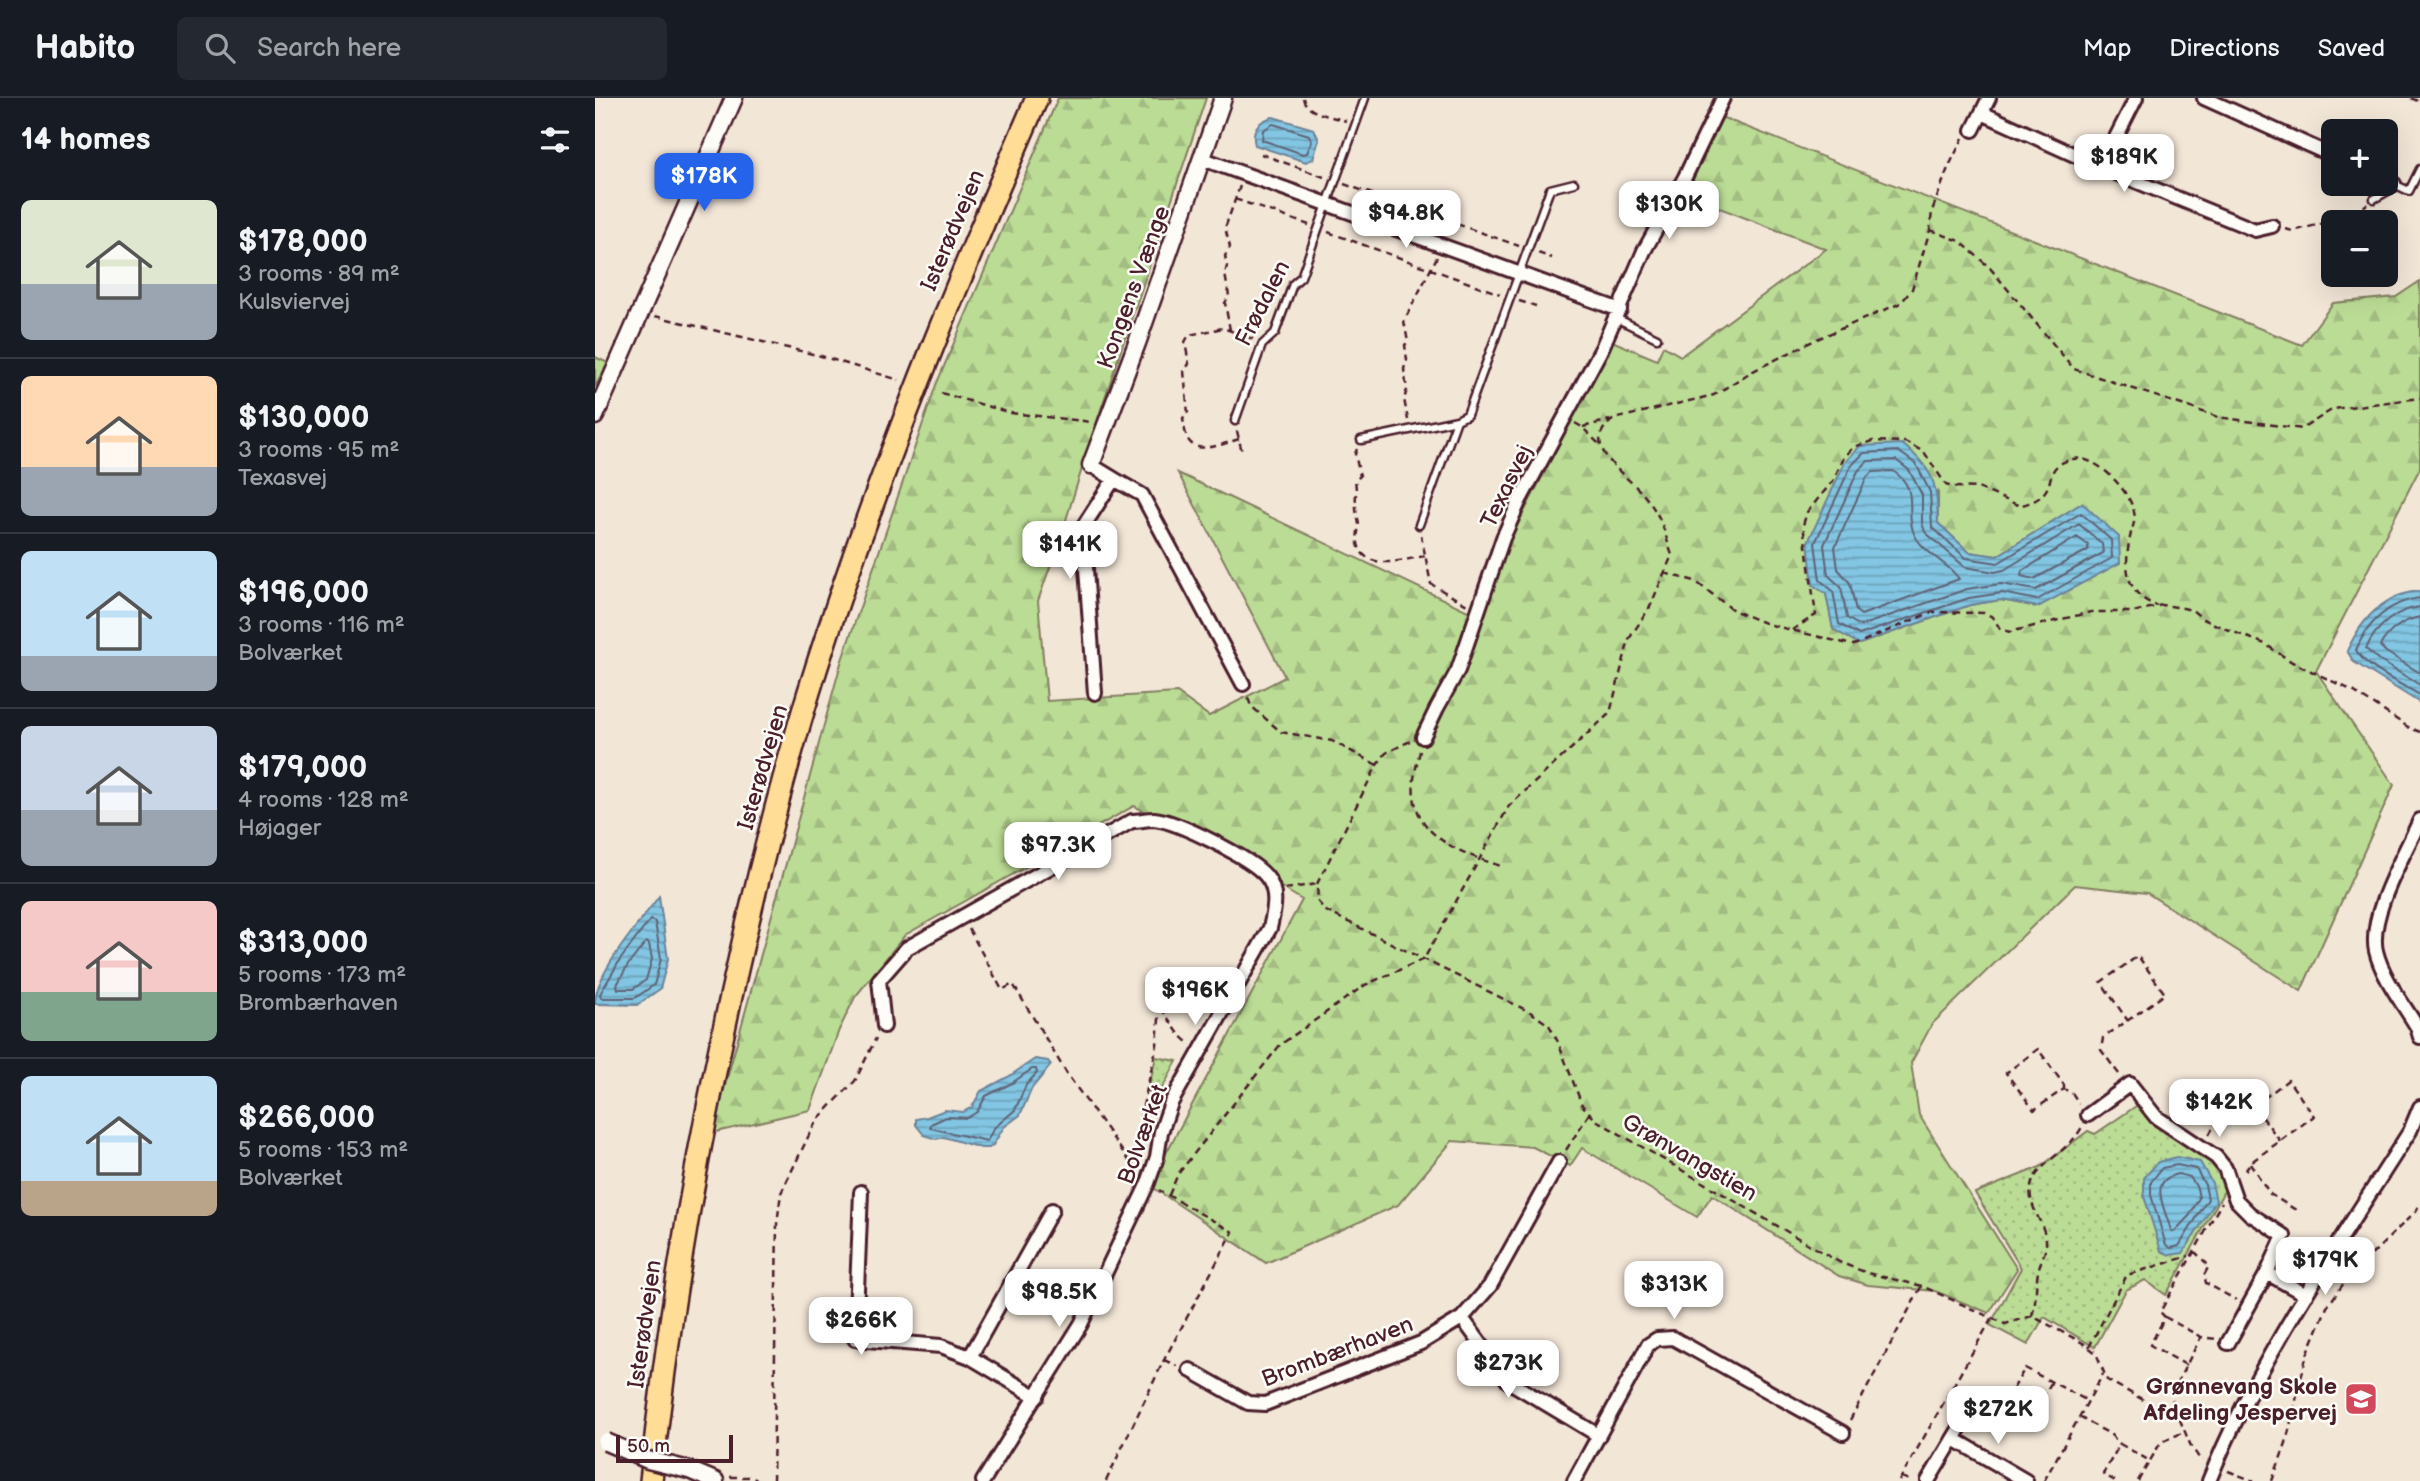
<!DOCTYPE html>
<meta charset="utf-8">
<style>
:root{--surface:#171b24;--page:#242831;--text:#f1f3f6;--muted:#9ea1a6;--line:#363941;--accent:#2563eb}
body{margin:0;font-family:"Balsamiq Sans",sans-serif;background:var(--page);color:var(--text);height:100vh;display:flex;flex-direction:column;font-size:26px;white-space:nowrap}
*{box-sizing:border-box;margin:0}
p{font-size:23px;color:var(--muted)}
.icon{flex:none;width:38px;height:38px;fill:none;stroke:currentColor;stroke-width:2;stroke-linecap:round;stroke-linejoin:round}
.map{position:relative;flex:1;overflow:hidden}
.sheet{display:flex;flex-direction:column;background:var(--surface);width:595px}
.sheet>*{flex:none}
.buttons{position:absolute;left:1726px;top:21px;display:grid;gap:14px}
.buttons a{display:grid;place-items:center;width:77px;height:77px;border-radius:10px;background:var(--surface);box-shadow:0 7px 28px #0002;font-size:35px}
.scale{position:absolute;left:21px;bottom:18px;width:117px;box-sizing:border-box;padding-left:7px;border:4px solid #4a1f2b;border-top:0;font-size:19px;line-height:24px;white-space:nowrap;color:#4a1f2b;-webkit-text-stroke:5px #fdfcf7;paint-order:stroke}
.price{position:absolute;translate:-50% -60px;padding:0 16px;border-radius:14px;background:#fff;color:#222;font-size:23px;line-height:46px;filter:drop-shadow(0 2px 4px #0008)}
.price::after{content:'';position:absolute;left:50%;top:42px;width:21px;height:16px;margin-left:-10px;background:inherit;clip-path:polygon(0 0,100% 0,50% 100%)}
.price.selected{background:var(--accent);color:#fff}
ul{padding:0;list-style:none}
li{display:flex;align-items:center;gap:21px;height:175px;padding:0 21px}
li+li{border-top:2px solid var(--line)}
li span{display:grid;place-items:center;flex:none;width:196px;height:140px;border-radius:10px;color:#555}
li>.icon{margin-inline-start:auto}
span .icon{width:84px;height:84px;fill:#fffc;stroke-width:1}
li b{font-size:30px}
h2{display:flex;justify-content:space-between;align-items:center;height:84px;padding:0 21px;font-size:30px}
header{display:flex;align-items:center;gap:42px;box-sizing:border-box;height:98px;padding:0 35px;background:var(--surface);border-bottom:2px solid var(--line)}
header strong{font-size:33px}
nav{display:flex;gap:38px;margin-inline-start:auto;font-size:24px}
.search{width:490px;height:63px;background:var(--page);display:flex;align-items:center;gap:18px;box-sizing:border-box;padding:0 24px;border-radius:10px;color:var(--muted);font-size:26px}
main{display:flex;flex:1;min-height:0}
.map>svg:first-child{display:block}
.grass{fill:url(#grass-tufts);stroke:#827e60;stroke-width:2}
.forest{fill:url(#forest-firs);stroke:#827e60;stroke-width:2;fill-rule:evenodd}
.park{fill:url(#park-dots);stroke:#827e60;stroke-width:2}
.water{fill:url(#water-rules);stroke:#6c8399;stroke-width:2}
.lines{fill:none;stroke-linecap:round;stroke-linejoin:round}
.shore{stroke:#606275;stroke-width:2}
.service-casing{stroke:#4a1f2b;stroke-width:11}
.minor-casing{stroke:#4a1f2b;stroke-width:18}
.tertiary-casing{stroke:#4a1f2b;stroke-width:21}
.trunk-casing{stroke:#4a1f2b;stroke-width:26}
.path{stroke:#4a1f2b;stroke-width:2.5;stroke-dasharray:7 5;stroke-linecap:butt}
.service{stroke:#fdfcf7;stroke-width:6}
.minor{stroke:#fdfcf7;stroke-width:12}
.tertiary{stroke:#fdfcf7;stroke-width:16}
.trunk{stroke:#ffdd96;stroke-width:21}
.tertiary-bridge-casing{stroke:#4a1f2b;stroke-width:21;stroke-linecap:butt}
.tertiary-bridge{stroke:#fdfcf7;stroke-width:16}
.labels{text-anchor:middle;stroke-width:5;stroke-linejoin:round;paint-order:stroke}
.street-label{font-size:23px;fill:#4a1f2b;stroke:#fdfcf7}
.poi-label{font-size:23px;font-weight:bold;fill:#4a1f2b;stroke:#fdfcf7;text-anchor:end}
</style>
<header>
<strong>Habito</strong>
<div class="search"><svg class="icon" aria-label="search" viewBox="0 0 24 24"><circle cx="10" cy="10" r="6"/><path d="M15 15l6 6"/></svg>Search here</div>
<nav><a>Map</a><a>Directions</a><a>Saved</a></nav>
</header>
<main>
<section class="sheet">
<h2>14 homes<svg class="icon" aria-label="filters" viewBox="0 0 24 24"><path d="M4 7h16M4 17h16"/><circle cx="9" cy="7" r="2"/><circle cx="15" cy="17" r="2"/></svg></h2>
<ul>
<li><span style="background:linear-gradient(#dfe7d0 60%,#9aa5b1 0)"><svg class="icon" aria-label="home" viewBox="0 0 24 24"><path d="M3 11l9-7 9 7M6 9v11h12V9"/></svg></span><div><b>$178,000</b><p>3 rooms · 89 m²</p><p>Kulsviervej</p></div></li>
<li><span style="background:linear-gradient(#ffd9b3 65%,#9aa5b1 0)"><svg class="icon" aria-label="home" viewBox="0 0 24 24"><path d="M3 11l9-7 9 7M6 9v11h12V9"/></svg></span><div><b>$130,000</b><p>3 rooms · 95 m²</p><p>Texasvej</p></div></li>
<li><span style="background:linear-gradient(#bfe0f5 75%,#9aa5b1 0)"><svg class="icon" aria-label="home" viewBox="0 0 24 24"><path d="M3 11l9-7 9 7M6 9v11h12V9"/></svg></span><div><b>$196,000</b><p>3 rooms · 116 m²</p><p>Bolværket</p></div></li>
<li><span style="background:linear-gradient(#c9d6e8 60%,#9aa5b1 0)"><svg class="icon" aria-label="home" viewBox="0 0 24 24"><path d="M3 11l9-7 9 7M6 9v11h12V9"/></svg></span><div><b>$179,000</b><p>4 rooms · 128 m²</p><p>Højager</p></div></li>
<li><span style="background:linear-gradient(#f6c9c9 65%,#7fa58c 0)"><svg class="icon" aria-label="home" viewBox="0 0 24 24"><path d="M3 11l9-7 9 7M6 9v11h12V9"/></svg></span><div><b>$313,000</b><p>5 rooms · 173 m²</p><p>Brombærhaven</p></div></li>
<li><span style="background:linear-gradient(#bfe0f5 75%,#b9a48a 0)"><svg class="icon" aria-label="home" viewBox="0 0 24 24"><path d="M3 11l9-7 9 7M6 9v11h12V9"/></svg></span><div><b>$266,000</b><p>5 rooms · 153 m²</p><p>Bolværket</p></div></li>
</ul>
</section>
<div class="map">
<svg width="1825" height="1383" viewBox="0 0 1825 1383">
<defs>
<pattern id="grass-tufts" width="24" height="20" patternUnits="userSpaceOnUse" patternTransform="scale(1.75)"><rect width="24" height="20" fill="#bbdc95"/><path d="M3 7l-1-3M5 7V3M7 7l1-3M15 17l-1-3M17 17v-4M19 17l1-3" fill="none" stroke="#a2bc81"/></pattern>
<pattern id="forest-firs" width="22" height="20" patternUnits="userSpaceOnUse" patternTransform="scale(1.75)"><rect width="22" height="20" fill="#bbdc95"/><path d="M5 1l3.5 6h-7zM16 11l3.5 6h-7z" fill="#a2bc81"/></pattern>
<pattern id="park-dots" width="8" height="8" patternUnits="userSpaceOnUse" patternTransform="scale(1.75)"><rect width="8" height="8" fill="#bbdc95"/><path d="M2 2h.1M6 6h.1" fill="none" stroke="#a2bc81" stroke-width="1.8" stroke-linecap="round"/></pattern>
<pattern id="water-rules" width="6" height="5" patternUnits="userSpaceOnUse" patternTransform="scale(1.75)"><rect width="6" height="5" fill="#82c6e3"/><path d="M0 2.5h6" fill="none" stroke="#6ca0b8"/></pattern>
</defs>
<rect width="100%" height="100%" fill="#f2e6d7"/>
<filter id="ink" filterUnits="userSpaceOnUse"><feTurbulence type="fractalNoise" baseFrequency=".0143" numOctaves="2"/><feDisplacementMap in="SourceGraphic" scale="14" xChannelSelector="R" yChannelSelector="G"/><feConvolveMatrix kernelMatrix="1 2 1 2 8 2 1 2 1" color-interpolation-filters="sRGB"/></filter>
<g filter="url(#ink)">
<!-- grass -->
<path class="grass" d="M0,259L13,265L0,289Z"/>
<!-- forest -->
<path class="forest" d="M463,0H611L498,335L466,438L443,503L452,603L582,595L614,618L690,579L583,375L877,515L1017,243L1062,262L1068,248L1086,258L1231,151L1091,97L1126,19L1707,247L1738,205L1801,199L1825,183V370L1721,573L1799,687L1706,893L1552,795L1480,787L1337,926L1316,965L1324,1017L1422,1171L1394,1215L1340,1193L1273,1187L1244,1178L1117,1097L1102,1119L987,1050L975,1068L938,1049L857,1043L803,1107L671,1165L554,1087L707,802L638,759L539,708L310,837L260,899L244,932L215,1012L117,1035L246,565L341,287ZM1343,393V425L1374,454L1402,458L1487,405L1443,509L1406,502L1375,507L1265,546L1238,531L1231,495Z"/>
<!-- park -->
<path class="park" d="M561,959L582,963L563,998L553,993Z
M1544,1006L1558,1025L1618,1064L1632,1088L1571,1197L1550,1182L1531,1192L1500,1249L1449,1219L1433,1247L1395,1227L1426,1170L1380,1095L1445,1069L1493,1033L1500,1036Z"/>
<!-- water -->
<path class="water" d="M678,19L719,31L724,42L718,61L711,64L660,47C656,32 663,23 678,19Z
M1307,346C1339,371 1342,385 1343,425L1374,454L1402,458L1487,405L1524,439L1525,465L1443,509L1406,502L1375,507L1264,546L1238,531L1231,496L1218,487L1213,444L1250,364L1265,348Z
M1825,493V605L1759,564L1752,553C1766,522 1789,496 1825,493Z
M64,798L73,861L65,891L42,907L0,906C0,874 45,825 64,798Z
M440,961L453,963L456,967L437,990L425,1017L409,1029L398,1047L394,1050H386L349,1039L341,1041L329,1037L321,1027V1021L332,1019L350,1012L368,1014L377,1009L386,993L413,979Z
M1582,1059L1605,1064L1617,1085L1621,1103L1588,1155L1575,1157L1566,1153L1549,1098V1080L1563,1064Z"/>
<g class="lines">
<!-- shore -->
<path class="shore" d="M678,26L714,37L717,43L712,55L708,56L667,42L668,32Z
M1303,353L1321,366L1335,394L1337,429L1371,460L1403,465L1486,415L1516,442L1517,460L1442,502L1407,495L1374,500L1264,537L1244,526L1238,493L1225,482L1220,445L1256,368L1269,355Z
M1301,362L1314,372L1327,397V425L1330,434L1370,469L1400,474L1409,472L1484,426L1507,446L1508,455L1441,492L1406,486L1372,491L1265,528L1252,520L1246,489L1233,477L1229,447L1263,373L1273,363Z
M1298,373C1325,391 1310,410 1318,433C1325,454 1353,464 1364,481L1266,517L1261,513L1255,485L1243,471L1240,449L1272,379L1278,374Z
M1482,439L1493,447V452L1439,481L1426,478L1427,473Z
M1825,500C1795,503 1772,525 1761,552C1769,569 1808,587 1825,597
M1825,509C1802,511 1780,529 1771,551L1785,563L1825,587
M1825,519C1808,522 1793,533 1785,548L1791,554L1825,575
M55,822L60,824L66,861L59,887L40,900H6L5,896L25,862Z
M51,844L54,846L57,861L51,882L38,891H23L22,887L33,867Z
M437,971H441L442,975L431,987L420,1012L399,1030L392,1043L335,1030L336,1026L351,1019L372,1020L382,1014L391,998L417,985Z
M1582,1067L1601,1071L1610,1087L1613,1101L1584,1148L1576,1150L1571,1147L1556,1097V1084L1567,1070Z
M1583,1076L1595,1079L1602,1090L1604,1100L1595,1117L1579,1134L1576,1132C1570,1111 1552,1082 1583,1076Z"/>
<defs>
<path id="service" d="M1779,101L1793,93L1799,86L1814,93L1825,71
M1021,220L1062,240
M640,323L667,247L680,235L698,186L706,179L770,0
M766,342L862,322
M824,427L862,322L872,317L955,91L979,85"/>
<path id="minor" d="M1609,0L1738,58
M1387,15L1506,69L1660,132L1677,128
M1378,32L1394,0
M608,61L1025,212
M1506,69L1541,0
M1790,82L1799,86
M496,367L519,381L488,429L500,595
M519,381L547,397L648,586
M828,639L842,610L863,572L908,440L924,404L1007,250L1049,153L1090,79L1128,0
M1825,722C1810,756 1773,817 1781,853C1788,881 1808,905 1822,929L1825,939
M289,928L284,882L312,850L537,723C544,723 552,721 559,721C582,723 656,760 671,778C684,793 679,813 675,830L576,1005L566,1034L562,1059L553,1085L486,1226L388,1383
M1493,1017L1535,986L1561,1019L1621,1059L1630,1070L1641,1102L1655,1116L1689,1138L1672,1175
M266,1094L260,1241L346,1248L375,1259L442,1299
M867,1220L913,1283L1003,1337
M1633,1245L1672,1175L1711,1197
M375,1259L457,1112
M595,1272L653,1305L670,1306L826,1245L867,1220L895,1188L964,1064
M1359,1341L1431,1383
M979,1383L1053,1247L1062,1241L1078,1240L1248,1335
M1333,1383L1379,1306
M1614,1383C1664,1258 1743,1147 1815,1033L1825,1009"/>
<path id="tertiary" d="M0,318L139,0
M496,367L542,245L628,0
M94,1372L120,1383"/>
<path id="trunk" d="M56,1383C74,1210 103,1045 141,876C164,772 190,669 222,568C284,374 361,186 442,0"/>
</defs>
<!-- service casing -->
<use href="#service" class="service-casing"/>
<!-- minor casing -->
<use href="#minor" class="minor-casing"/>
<!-- tertiary casing -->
<use href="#tertiary" class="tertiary-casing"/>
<!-- trunk casing -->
<use href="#trunk" class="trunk-casing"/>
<!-- path -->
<path class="path" d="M708,0C711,16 737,18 751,23
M1816,0L1825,4
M666,56L729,79
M749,86L924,148
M640,101L714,127
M1690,131L1698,133L1757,118L1772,106
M1335,132L1365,143L1395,170L1479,271L1623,319L1707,331L1738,311L1825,300
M733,134L905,196
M943,155L957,160
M924,203L941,208
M60,218L226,258L304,282
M635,232L630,205L634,198L630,176L632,168L630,158L635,149L630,130L645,88
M346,295L416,315L497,324
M813,322L809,301L812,292L809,271L812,262L810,247L813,244L809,223L842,159
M980,325L987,329L1006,348
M988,329L1015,322
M642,333L647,354
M644,341C631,345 604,357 594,343C590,337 589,327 588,320L593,316L589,273L594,266L590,244L594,237L628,230L658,241
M762,351L760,356L765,378L760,383C762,393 760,401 761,410C761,416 764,422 764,427C763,435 761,440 764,449C773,474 811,461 830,458
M826,437L836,486L872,507
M1069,475L1100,483L1138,512L1172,526L1253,546L1259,547L1337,514L1389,515L1398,519L1405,531L1415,534L1496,514H1538L1567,507L1588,510L1597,512L1608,521L1626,529L1670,546L1697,564L1758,593L1813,629L1825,634
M1197,532L1221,517L1208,427L1212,414L1238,383L1248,361L1258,349L1278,343L1310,344L1329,354L1351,387L1357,389L1383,390L1425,408C1432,405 1439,404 1445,399C1463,384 1446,369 1478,361C1501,356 1535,393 1539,414C1541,421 1538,428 1536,435C1529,466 1528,495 1562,508
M653,600L656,608L686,634L737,643L782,667
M815,643L791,655L782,667L722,786L723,804L731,813L937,915L954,927L963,944L987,1007L1001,1022L1244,1164L1272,1175L1327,1188L1410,1226L1437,1218L1488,1245L1501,1255L1512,1282L1585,1322L1595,1346L1604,1360L1608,1362
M825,653C823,662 820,672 819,681C813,738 865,755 909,769
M690,791L722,786
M374,831L407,892L418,886L472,976L543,1075
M566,910L584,936L594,945
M1524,976L1506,952L1508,940L1570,896L1543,858L1506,884L1533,923
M1469,991V987L1443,951L1411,975L1439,1012L1469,991L1477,995L1484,1005
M1660,1009L1685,1043
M1614,1037L1621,1024L1647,1005L1659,1008L1693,982L1719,1018L1655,1065L1648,1076
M971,1052L994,1016
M1655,1065L1675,1096L1704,1114
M538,1068L545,1021L562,947L565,908L559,882
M574,1097L583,1076L685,947L770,887L829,861L914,708L1015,615L1034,541L1055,509L1077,457C1072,444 1069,428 1062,416C1058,409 1052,400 1046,394C1029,375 982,346 1019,321L1119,297L1156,274L1220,242L1306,205L1317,191L1335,132L1337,113L1353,70L1368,40
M1599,1153L1614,1168L1609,1177L1611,1185L1641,1202
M1437,1217C1442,1202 1440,1189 1443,1174C1445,1162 1452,1155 1451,1142C1449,1123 1430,1106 1437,1085C1443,1066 1476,1051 1487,1029
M1570,1219L1606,1239
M1494,1249L1532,1177L1594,1158
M569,1262L582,1268
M1591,1267L1555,1247L1570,1219L1565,1214L1627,1104
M1412,1302L1438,1317L1456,1285
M1392,1311L1409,1307L1430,1270L1493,1303
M1484,1319L1515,1336L1525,1346
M1581,1320L1576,1296L1606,1239L1621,1241
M1255,1322L1326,1189
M1633,1373L1659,1383
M135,1379H157L163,1383
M1307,1379L1316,1383
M178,1383L182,1126L186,1095L215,1035L222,1022L260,983L281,940
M511,1383L569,1262L638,1134L564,1092
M1304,1383L1397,1220
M1449,1383L1508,1276
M1520,1383L1508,1376L1525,1346L1555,1363
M1543,1383L1566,1344L1589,1334
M1677,1383L1691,1345L1711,1259L1732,1209L1751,1182L1821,1113L1825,1106"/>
<!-- service -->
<use href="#service" class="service"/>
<!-- minor -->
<use href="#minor" class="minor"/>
<!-- tertiary -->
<use href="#tertiary" class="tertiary"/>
<!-- trunk -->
<use href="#trunk" class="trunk"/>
<defs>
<path id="tertiary-bridge" d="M11,1344L53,1362L94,1372"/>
</defs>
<!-- tertiary-bridge casing -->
<use href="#tertiary-bridge" class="tertiary-bridge-casing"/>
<!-- tertiary-bridge -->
<use href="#tertiary-bridge" class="tertiary-bridge"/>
</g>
</g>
<!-- icons -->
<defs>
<symbol id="school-square" viewBox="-11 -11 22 22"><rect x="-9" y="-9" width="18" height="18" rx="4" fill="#d1495b" stroke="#fdfcf7"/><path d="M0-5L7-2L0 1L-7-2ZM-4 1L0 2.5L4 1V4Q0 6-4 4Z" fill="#fff"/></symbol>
</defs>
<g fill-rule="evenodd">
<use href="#school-square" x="1747" y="1282" width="38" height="38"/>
</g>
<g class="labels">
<!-- street labels -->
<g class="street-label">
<text transform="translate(357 132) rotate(-67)" y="8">Isterødvejen</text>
<text transform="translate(538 189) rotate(-70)" y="8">Kongens Vænge</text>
<text transform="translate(667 205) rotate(-63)" y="8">Frødalen</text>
<text transform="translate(911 388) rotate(-64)" y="8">Texasvej</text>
<text transform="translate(167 669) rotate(-74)" y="8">Isterødvejen</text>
<text transform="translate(547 1036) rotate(-70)" y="8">Bolværket</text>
<text transform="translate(1095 1059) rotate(30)" y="8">Grønvangstien</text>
<text transform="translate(49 1226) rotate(-82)" y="8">Isterødvejen</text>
<text transform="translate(742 1253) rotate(-21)" y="8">Brombærhaven</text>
</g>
<!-- poi labels -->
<g class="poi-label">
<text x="1742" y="1296">Grønnevang Skole<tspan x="1742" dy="26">Afdeling Jespervej</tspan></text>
</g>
</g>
</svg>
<div class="buttons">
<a>+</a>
<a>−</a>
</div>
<div class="scale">50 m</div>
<b class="price" style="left:1529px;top:96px">$189K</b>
<b class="price selected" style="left:109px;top:115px">$178K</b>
<b class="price" style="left:1074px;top:143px">$130K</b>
<b class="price" style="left:811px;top:152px">$94.8K</b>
<b class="price" style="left:475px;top:483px">$141K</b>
<b class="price" style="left:463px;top:784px">$97.3K</b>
<b class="price" style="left:600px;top:929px">$196K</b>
<b class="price" style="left:1624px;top:1041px">$142K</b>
<b class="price" style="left:1730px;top:1199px">$179K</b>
<b class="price" style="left:1079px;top:1223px">$313K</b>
<b class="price" style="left:464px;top:1231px">$98.5K</b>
<b class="price" style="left:266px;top:1259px">$266K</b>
<b class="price" style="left:913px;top:1302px">$273K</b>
<b class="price" style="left:1403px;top:1348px">$272K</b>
</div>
</main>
